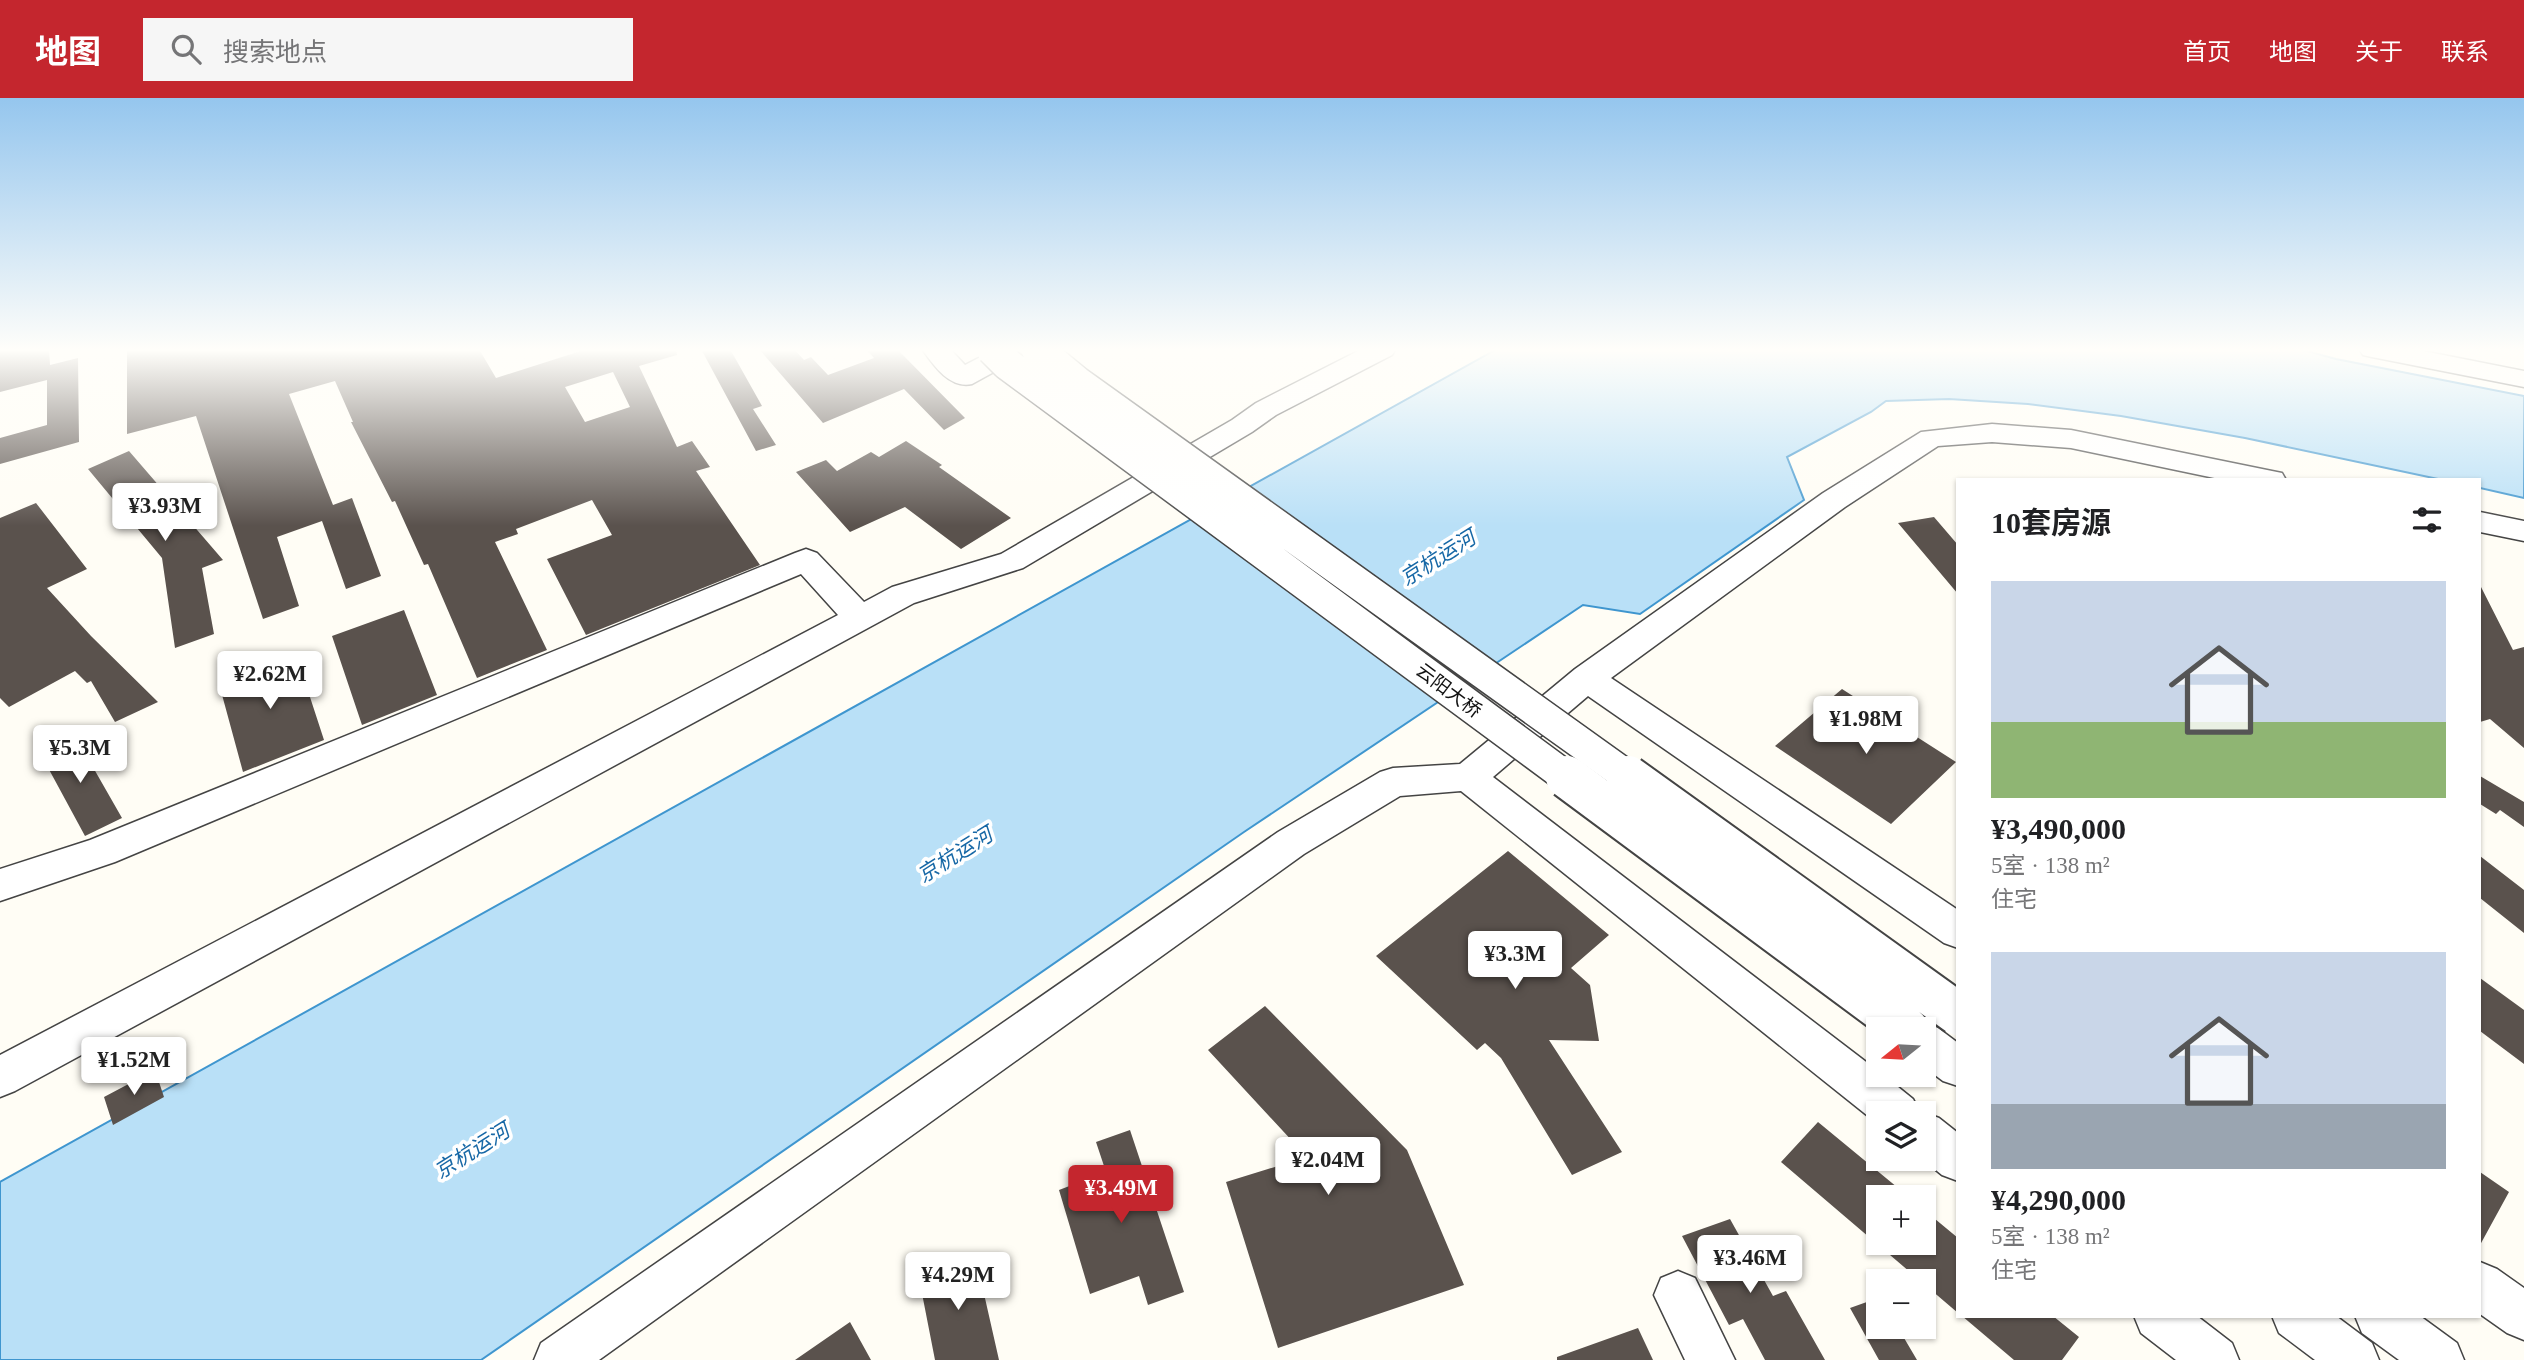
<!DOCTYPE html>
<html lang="zh">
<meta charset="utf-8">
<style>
:root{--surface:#fff;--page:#f6f6f6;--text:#202124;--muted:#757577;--accent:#c4262e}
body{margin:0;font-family:"Times New Roman","Noto Sans SC",serif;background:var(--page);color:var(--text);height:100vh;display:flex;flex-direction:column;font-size:26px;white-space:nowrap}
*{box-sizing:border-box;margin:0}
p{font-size:23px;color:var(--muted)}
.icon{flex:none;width:38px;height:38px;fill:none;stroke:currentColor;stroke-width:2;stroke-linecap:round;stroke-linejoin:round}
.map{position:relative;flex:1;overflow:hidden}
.panel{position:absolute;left:1956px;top:380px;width:525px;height:840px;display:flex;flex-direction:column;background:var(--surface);border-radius:0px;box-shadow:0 2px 5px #0004}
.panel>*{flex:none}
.needle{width:46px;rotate:252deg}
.tools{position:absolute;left:1866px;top:919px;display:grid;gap:14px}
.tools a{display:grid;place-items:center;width:70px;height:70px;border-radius:0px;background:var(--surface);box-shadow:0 2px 5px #0004;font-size:35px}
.price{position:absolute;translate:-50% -60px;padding:0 16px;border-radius:7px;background:#fff;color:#222;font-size:23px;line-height:46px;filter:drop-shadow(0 2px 4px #0008)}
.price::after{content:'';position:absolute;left:50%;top:42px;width:21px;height:16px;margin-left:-10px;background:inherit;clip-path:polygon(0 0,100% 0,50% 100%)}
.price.active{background:var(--accent);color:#fff}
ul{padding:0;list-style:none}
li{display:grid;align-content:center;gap:14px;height:371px;padding:0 35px}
li span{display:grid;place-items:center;height:217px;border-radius:0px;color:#555}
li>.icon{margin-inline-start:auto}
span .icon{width:126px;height:126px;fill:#fffc;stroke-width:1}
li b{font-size:30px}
h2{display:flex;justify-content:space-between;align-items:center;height:84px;padding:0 35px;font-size:30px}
header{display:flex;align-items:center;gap:42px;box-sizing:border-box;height:98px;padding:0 35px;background:var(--accent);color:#fff}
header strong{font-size:33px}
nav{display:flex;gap:38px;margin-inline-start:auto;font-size:24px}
.search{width:490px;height:63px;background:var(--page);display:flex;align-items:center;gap:18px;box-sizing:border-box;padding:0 24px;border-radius:0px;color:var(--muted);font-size:26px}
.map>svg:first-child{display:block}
.water{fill:#b9e0f7;stroke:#3f96cf;stroke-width:2}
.building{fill:#5a524d;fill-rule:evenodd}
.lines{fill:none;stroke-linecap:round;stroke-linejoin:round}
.minor-casing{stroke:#444;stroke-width:3}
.minor{fill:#fff;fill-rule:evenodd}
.minor-bridge-far1-casing{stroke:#444;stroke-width:34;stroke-linecap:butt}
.minor-bridge-casing{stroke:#444;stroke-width:46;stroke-linecap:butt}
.minor-bridge-far1{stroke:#fff;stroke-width:31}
.minor-bridge{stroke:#fff;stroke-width:42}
.labels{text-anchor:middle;stroke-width:7;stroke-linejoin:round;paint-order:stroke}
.street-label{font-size:19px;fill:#111;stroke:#fff}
.water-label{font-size:21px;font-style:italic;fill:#1768a6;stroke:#fff}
</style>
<header>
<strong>地图</strong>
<div class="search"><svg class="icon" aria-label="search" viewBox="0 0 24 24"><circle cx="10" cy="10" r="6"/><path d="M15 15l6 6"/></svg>搜索地点</div>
<nav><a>首页</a><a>地图</a><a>关于</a><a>联系</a></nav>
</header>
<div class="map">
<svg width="2524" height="1262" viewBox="0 0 2524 1262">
<rect width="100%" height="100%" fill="#fffdf5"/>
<!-- water -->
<path class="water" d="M1497,251H2300L2336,261L2524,298V400L2480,390V382L2438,381L2245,340L2121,318L2028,306L1949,301L1886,303L1871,314L1787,359L1804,402L1640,516L1583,507L1244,734L481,1262H0V1084Z"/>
<!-- building -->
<path class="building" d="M0,251H49L50,267L78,260L79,344L0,366V340L47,327V282L0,294Z
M137,251H479L496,280L587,251H676L677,257L639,268L677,349L692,343L710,369L696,373L760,467L586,537L547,461L612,437L592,402L516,431L518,436L495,444L547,552L477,580L428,466L424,467L395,403L392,404L351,324H353L335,283L289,296L333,407L352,400L381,478L346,491L322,423L277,439L299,508L263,521L196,318L127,336V253ZM613,274L630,309L585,324L565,289Z
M701,251H730L762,308L753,311L776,347L756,353Z
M759,251H794L804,262L811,259L828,277L874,260L866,251H897L965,320L944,332L904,291L823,325Z
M906,343L942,367L939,369L1011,420L961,451L905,409L850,434L796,374L826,362L837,373L871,354L879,359Z
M129,353L223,462L202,470L214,536L175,550L162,460L88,371Z
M36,405L87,471L47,490L91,538L158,604L115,624L91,583L87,585L75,573L9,609L0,600V420Z
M1934,419L1958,447V496L1898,425Z
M2480,487L2513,552L2524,549V650L2490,621L2480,624Z
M404,512L437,597L362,627L332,538Z
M295,553L324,642L243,674L218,582Z
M1842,591L1956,664L1891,726L1775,648Z
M74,636L122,720L85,738L39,653Z
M2480,678L2524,704V729L2500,712L2496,716L2480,706Z
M1508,753L1609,837L1571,870L1590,887L1599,943L1549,942L1622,1054L1572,1077L1501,960L1485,945L1477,952L1376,858Z
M2480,758L2524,792V835L2480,800Z
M2480,880L2524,912V966L2480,933Z
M1265,908L1407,1052L1464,1187L1278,1250L1226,1084L1307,1059L1208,952Z
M155,972L164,999L113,1027L104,999Z
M1818,1024L1909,1099H1878V1144H1923V1111L1958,1140V1215L1781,1064Z
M1130,1032L1184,1194L1148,1207L1139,1178L1090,1196L1059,1092L1106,1074L1096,1044Z
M2480,1074L2509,1094L2480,1147Z
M1730,1121L1773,1198L1786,1193L1825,1262H1765L1743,1221L1729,1227L1682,1138Z
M975,1156L999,1262H935L918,1175Z
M1878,1200V1228H1897L1917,1262H1879L1850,1210Z
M1962,1218H2053L2079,1239L2062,1262H2014Z
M850,1224L871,1262H795Z
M1638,1230L1653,1262H1557V1259Z"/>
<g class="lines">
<defs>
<path id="minor" d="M922,251H950L965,267L996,251H1029L1025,257L972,286C950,291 934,268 922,251Z
M1362,251H1396L1392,257L1276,317L1252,334L1023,470L914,505L15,993L0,999V957L838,517L801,476L115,764L0,803V771L90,742L795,455L806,451L817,455L864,504L892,489L1001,456L1232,322L1256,305Z
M2359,251H2413L2524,273V289L2372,259L2363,257Z
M1992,326L2071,332L2272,373L2282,375L2286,382H2224L2071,350L1992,344L1938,348L1845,409L1611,580L1958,812V850L1944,845L1588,598L1493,679L1878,973V976H1882L1913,1001L1920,1015H1878V1026L1461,693L1400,698L1304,756L599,1262H534L541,1245L1278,734L1380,674L1393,670L1460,666L1575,571L1823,395L1921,334Z
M2480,414L2524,423V443L2480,434Z
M1923,924L1938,930L1958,945V988L1943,983L1923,968V931H1908Z
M1923,1014L1939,1020L1958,1035V1083L1942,1077L1921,1060Z
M2480,1164L2497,1171L2524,1190V1242L2507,1235L2480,1216Z
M1678,1173L1695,1180L1735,1262H1685L1654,1197L1661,1180Z
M2134,1218H2197L2232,1245L2239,1262H2176L2141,1235Z
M2272,1218H2336L2372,1245L2379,1262H2315L2279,1235Z
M2355,1218H2420L2457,1245L2464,1262H2399L2362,1235Z"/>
</defs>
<!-- minor casing -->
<use href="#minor" class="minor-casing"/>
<!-- minor -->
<use href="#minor" class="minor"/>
<defs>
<path id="minor-bridge-far1" d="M992,251L1007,266L1569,681
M1037,251L1077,284L1631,681"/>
<path id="minor-bridge" d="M1567,679L1907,931
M1628,679L1958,916"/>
</defs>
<!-- minor-bridge-far1 casing -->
<use href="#minor-bridge-far1" class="minor-bridge-far1-casing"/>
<!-- minor-bridge casing -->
<use href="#minor-bridge" class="minor-bridge-casing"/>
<!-- minor-bridge-far1 -->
<use href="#minor-bridge-far1" class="minor-bridge-far1"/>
<!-- minor-bridge -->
<use href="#minor-bridge" class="minor-bridge"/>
</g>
<!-- sky -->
<linearGradient id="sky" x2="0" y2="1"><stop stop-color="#95c6ee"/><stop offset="0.59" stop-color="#fffefa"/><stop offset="1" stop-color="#fffefa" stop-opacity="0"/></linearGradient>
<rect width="2524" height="428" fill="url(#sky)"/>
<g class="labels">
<!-- street labels -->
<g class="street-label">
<text transform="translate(1449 592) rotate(37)" y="7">云阳大桥</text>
</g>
<!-- water labels -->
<g class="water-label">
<text transform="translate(1438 460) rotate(-32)" y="7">京杭运河</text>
<text transform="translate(955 757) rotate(-32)" y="7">京杭运河</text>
<text transform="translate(472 1053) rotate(-32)" y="7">京杭运河</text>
</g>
</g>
</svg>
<div class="tools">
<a><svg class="needle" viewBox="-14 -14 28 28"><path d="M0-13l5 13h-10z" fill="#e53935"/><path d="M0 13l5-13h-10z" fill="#757577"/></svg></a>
<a><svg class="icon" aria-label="layers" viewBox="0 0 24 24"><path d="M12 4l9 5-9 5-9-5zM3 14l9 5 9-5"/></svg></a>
<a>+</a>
<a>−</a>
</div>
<b class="price" style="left:165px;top:445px">¥3.93M</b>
<b class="price" style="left:270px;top:613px">¥2.62M</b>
<b class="price" style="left:1866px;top:658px">¥1.98M</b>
<b class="price" style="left:80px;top:687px">¥5.3M</b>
<b class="price" style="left:1515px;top:893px">¥3.3M</b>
<b class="price" style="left:134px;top:999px">¥1.52M</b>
<b class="price" style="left:1328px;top:1099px">¥2.04M</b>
<b class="price active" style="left:1121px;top:1127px">¥3.49M</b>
<b class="price" style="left:1750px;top:1197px">¥3.46M</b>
<b class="price" style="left:958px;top:1214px">¥4.29M</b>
<section class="panel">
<h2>10套房源<svg class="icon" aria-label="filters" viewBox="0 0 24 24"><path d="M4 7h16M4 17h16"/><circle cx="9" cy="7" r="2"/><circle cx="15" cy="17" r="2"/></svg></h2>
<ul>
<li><span style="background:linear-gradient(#c9d6e8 65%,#8fb573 0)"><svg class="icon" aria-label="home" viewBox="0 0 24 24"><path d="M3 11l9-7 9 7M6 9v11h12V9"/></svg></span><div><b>¥3,490,000</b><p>5室 · 138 m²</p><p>住宅</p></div></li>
<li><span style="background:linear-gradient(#c9d6e8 70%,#9aa5b1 0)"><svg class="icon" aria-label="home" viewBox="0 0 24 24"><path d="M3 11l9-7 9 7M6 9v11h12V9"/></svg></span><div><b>¥4,290,000</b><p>5室 · 138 m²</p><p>住宅</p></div></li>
</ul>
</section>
</div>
